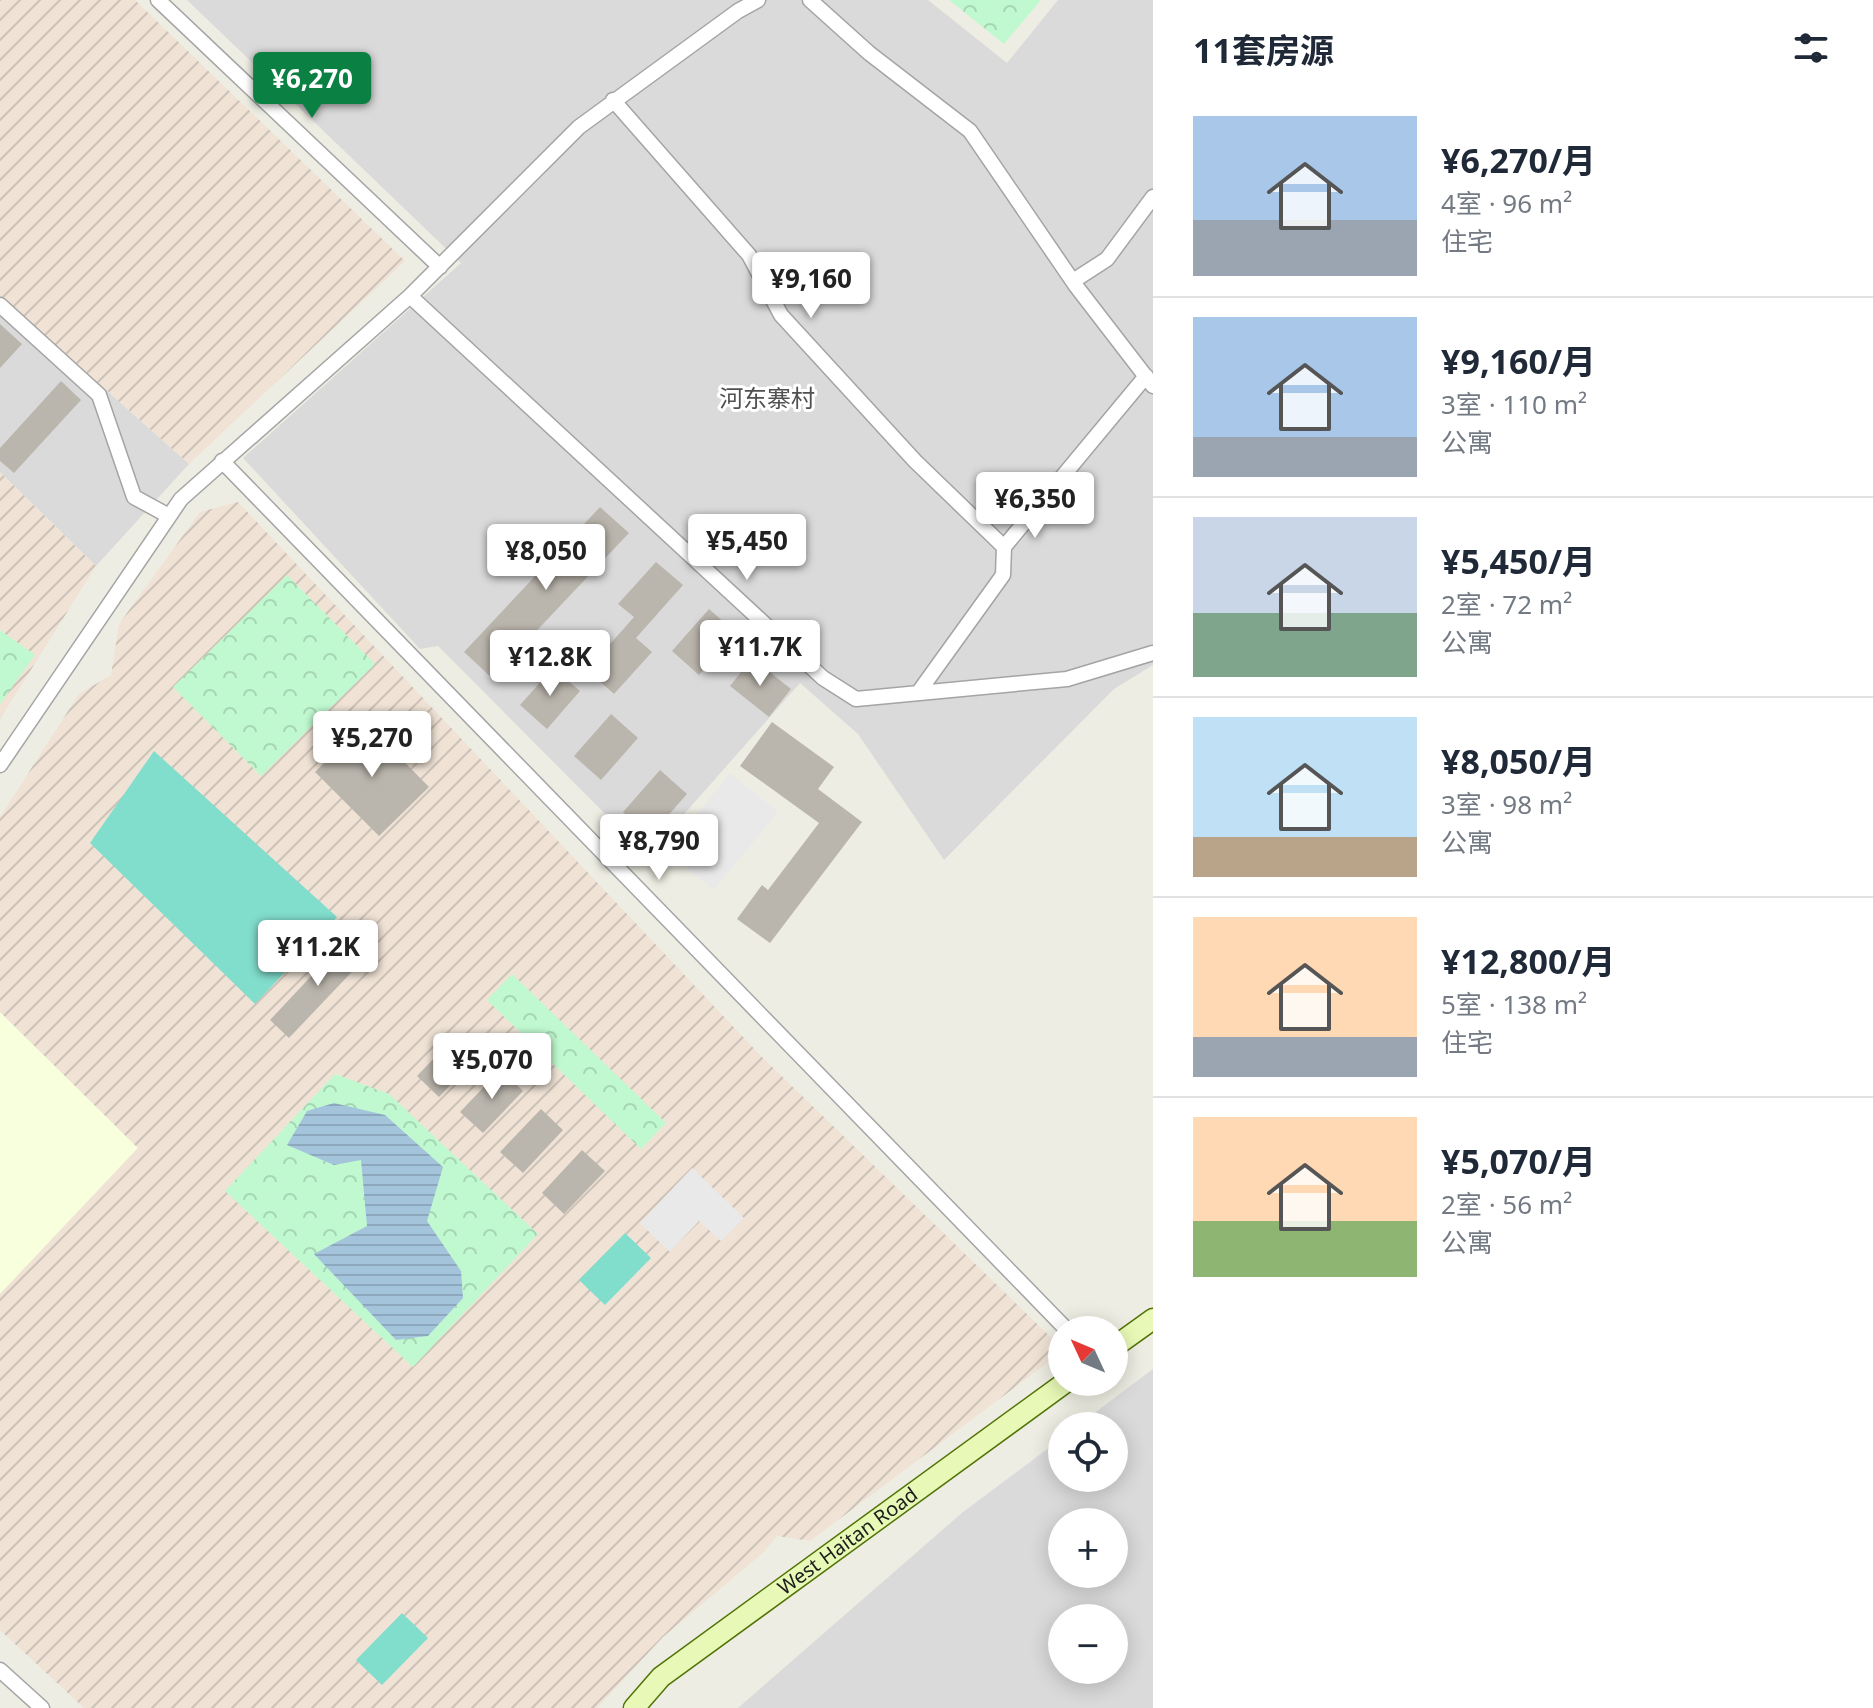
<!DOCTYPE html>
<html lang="zh">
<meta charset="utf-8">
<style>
:root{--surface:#fff;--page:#f6f6f7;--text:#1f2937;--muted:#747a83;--line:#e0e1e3;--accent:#0b8043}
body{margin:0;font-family:"Noto Sans","Noto Sans SC",sans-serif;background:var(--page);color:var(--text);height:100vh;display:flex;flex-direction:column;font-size:30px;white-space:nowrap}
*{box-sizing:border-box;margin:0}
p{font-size:26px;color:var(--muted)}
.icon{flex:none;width:44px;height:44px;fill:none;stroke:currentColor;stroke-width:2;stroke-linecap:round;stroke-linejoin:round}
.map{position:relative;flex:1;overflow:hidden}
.drawer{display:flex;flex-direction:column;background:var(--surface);width:720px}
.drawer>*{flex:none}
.needle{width:52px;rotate:314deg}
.tools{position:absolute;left:1048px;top:1316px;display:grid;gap:16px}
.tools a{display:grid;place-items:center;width:80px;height:80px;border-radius:50%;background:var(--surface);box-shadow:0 4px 20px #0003;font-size:40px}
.price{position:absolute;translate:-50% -68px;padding:0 18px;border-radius:8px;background:#fff;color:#222;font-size:26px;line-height:52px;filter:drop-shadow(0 2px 4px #0008)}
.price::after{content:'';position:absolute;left:50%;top:48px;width:24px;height:18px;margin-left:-12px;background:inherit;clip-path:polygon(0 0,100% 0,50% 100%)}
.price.active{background:var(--accent);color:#fff}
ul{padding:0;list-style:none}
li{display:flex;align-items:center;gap:24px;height:200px;padding:0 40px}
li+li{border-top:2px solid var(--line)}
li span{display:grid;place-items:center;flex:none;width:224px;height:160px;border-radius:0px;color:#555}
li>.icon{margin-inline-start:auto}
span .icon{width:96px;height:96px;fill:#fffc;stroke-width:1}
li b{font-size:34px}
h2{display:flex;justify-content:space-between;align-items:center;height:96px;padding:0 40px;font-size:34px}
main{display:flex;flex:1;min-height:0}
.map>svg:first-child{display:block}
.residential{fill:#dbdada;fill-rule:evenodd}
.education{fill:#f8ffdc}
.military{fill:url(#military-furrows)}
.park{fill:url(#park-crowns)}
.pitch{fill:#81ddcc}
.parking{fill:#e9e9e9}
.water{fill:url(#water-rules)}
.building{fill:#bbb6ad}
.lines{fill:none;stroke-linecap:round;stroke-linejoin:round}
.street-casing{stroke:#a4a4a4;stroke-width:17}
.secondary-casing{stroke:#517306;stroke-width:23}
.street{stroke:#fff;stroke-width:14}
.secondary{stroke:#e8f9b7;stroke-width:20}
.labels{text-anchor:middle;stroke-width:6;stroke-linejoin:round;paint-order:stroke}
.street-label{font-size:20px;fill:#1d1d1d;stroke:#fff}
.quarter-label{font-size:24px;fill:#505050;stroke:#fff}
</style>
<main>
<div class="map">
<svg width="1153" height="1708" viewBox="0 0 1153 1708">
<defs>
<pattern id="military-furrows" width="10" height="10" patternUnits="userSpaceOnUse" patternTransform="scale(2)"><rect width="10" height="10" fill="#f0e3d6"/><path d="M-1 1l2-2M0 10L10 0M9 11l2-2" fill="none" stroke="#cdc2b7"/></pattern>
<pattern id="park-crowns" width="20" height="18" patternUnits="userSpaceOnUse" patternTransform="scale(2)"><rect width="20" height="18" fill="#c0f9d0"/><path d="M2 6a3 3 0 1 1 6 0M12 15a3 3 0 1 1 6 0" fill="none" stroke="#a5d5b2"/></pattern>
<pattern id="water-rules" width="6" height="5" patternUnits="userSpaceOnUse" patternTransform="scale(2)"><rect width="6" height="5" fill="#a4c4dc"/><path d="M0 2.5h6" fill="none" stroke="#8da8bc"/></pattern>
</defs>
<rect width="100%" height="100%" fill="#eeede3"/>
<!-- residential -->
<path class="residential" d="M187,0H928L1007,63L1058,0H1153V665L1114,689L944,860L858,734L800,683L647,856L438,646L420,649L243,458L461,263Z
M0,295L189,464L96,566L0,472Z
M1153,1369V1708H738L963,1512L1062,1438V1478H1114V1426H1077ZM1062,1522H1114V1574H1062ZM1062,1618H1114V1670H1062Z"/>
<!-- education -->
<path class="education" d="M0,1012L138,1148L0,1294Z"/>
<!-- military -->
<path class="military" d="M0,0H135L405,261L189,464L0,295Z
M0,472L96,566L0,719Z
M238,502L761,1056L1062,1348V1352L810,1541L777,1536L764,1552L663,1637L597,1708H84L0,1630V1294L138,1148L0,1012V817L79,694L111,675L119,624L200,512Z"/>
<!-- park -->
<path class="park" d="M949,0H1041L1004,44Z
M287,575L375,664L261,776L173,687Z
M0,630L35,655L0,704Z
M512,974L666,1123L641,1149L487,1000Z
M335,1074L389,1094L538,1234L413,1367L225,1191Z"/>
<!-- pitch -->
<path class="pitch" d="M154,751L337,917L255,1004L90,843Z
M625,1233L651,1258L605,1305L579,1280Z
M402,1613L428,1638L382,1685L356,1660Z"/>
<!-- parking -->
<path class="parking" d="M730,773L778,812L714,890L667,852Z
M692,1168L744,1218L721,1241L699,1221L670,1252L640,1223Z"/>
<!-- water -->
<path class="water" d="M334,1103L385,1115L443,1167L427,1221L461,1271L463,1298L428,1336L396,1340L314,1254L367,1226L361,1160L334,1165L287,1145L307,1111Z"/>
<!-- building -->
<path class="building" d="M0,324L22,344L0,368Z
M61,381L81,400L14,473L0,461V448Z
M600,507L629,533L492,678L464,652Z
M656,562L683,585L636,638L652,652L614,694L587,670L634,617L618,604Z
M709,609L736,633L699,675L672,651Z
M752,658L791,689L769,717L730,686Z
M553,668L580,691L547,729L520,705Z
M611,714L638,738L601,780L574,756Z
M365,722L429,787L379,836L315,772Z
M772,722L834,767L818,789L862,822L770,943L737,919L762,885L768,890L819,823L740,766Z
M660,770L687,794L650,836L623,812Z
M346,939L366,957L289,1038L270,1020Z
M458,1033L480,1054L439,1097L417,1076Z
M501,1069L523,1091L483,1133L460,1112Z
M541,1109L563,1130L523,1173L500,1152Z
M582,1150L605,1171L564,1214L542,1193Z"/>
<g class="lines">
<defs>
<path id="street" d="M158,0L440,267
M810,0L869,53L970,131L1076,286L1153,386
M613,100L749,255L781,315L915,461L1004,547
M1073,281L1107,259L1153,197
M410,296L823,678L856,699L1067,679L1153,653
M0,305L99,395L134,497L169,516
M222,461L1067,1330
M918,693L1003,575L1004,547L1146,376
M0,765L181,499L410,296L579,127L738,11L758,0
M0,1670L42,1708"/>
<g id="secondary">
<path d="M1114,1347L1153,1319"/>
<path id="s1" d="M634,1708L661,1677L1066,1382"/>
</g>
</defs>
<!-- street casing -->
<use href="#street" class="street-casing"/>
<!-- secondary casing -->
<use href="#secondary" class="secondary-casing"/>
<!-- street -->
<use href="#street" class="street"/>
<!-- secondary -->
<use href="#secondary" class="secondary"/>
</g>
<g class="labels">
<!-- street labels -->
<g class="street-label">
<text dy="7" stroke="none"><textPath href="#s1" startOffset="272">West Haitan Road</textPath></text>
</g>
<!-- quarter labels -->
<g class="quarter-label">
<text x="767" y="407">河东寨村</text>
</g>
</g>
</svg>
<div class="tools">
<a><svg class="needle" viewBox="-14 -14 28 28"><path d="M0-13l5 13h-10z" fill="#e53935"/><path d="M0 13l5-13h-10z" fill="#747a83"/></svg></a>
<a><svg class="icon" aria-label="locate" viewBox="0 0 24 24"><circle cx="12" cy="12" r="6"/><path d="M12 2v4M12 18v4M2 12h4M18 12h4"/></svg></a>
<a>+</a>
<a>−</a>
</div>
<b class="price active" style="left:312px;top:120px">¥6,270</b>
<b class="price" style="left:811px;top:320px">¥9,160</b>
<b class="price" style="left:1035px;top:540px">¥6,350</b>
<b class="price" style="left:747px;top:582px">¥5,450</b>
<b class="price" style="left:546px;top:592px">¥8,050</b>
<b class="price" style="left:760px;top:688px">¥11.7K</b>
<b class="price" style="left:550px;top:698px">¥12.8K</b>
<b class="price" style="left:372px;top:779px">¥5,270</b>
<b class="price" style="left:659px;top:882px">¥8,790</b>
<b class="price" style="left:318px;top:988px">¥11.2K</b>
<b class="price" style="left:492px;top:1101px">¥5,070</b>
</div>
<section class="drawer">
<h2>11套房源<svg class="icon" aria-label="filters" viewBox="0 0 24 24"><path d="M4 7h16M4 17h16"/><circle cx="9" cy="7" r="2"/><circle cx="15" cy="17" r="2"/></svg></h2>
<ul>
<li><span style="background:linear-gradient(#a9c7e8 65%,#9aa5b1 0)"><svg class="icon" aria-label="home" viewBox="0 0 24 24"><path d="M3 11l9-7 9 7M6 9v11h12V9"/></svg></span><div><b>¥6,270/月</b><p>4室 · 96 m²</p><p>住宅</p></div></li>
<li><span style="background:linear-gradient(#a9c7e8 75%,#9aa5b1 0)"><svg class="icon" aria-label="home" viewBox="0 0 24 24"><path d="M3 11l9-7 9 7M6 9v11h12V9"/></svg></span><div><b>¥9,160/月</b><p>3室 · 110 m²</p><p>公寓</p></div></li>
<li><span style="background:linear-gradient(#c9d6e8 60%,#7fa58c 0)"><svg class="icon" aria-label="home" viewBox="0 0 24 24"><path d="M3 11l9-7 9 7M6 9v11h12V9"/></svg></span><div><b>¥5,450/月</b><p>2室 · 72 m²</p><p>公寓</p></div></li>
<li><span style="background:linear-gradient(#bfe0f5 75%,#b9a48a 0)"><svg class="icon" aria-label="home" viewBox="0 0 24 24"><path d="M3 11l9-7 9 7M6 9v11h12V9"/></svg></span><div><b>¥8,050/月</b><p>3室 · 98 m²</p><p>公寓</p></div></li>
<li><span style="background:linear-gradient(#ffd9b3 75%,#9aa5b1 0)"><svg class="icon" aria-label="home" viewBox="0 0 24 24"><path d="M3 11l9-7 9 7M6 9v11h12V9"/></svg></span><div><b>¥12,800/月</b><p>5室 · 138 m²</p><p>住宅</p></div></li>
<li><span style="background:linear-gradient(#ffd9b3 65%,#8fb573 0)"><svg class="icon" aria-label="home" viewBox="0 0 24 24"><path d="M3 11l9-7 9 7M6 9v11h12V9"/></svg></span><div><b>¥5,070/月</b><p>2室 · 56 m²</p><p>公寓</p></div></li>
</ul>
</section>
</main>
